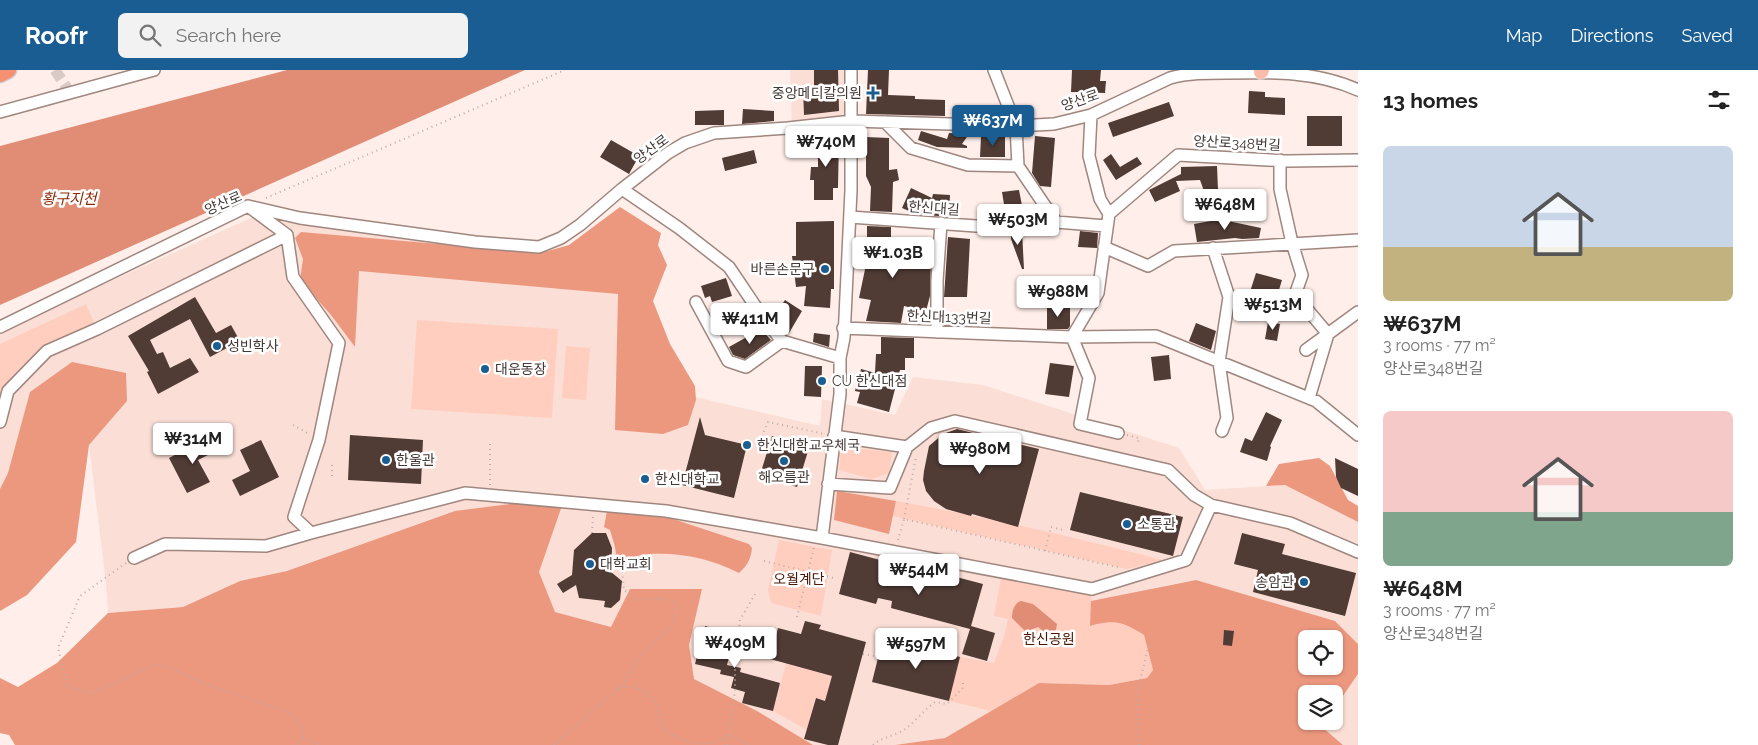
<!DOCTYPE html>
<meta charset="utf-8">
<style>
:root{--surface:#fff;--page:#f2f2f2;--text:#222;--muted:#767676;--accent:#1a5d92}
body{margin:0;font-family:Raleway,"Noto Sans KR",sans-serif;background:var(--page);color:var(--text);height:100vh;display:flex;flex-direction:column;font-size:19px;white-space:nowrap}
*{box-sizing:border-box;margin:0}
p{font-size:16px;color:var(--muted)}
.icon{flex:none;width:28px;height:28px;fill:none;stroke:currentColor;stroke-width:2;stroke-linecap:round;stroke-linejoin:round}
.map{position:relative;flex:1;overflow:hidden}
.sheet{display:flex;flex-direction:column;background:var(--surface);width:400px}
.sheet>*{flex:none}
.tools{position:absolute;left:1298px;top:560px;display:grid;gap:10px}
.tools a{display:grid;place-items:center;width:45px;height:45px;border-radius:8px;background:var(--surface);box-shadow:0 1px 4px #0004;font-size:25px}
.price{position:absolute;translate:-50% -42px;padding:0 11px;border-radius:5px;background:#fff;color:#222;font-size:16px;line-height:32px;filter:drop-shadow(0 1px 2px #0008)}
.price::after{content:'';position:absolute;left:50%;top:30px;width:15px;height:11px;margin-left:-8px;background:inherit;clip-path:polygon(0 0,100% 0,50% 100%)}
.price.on{background:var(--accent);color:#fff}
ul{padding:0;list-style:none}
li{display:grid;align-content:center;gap:10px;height:265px;padding:0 25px}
li span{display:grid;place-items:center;height:155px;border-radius:8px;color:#555}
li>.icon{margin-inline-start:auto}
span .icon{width:90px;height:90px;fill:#fffc;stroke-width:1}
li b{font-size:21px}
h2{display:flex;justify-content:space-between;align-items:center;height:60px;padding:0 25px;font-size:21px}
header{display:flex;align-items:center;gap:30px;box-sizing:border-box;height:70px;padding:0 25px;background:var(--accent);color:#fff}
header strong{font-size:24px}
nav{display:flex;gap:28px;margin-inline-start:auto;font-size:18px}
.search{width:350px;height:45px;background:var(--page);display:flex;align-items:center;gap:12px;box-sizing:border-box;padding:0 18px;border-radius:8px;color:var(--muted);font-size:19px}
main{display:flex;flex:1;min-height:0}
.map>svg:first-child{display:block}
.built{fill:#fbdfd6}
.green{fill:#ffcebf}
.forest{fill:#ec987f;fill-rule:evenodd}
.water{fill:#e18d75}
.building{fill:#503b35}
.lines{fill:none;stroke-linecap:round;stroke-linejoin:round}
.minor-tunnel{stroke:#d9cac5;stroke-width:11;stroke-dasharray:11 5.5;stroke-linecap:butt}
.minor-casing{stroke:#9f867f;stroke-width:14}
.major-casing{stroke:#d2cfcf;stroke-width:16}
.highway-casing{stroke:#d2cfcf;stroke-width:19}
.path{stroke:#bcada9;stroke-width:2;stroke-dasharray:1 4;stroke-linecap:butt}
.minor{stroke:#fff;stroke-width:11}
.major{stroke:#f9bcaa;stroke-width:14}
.highway{stroke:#f59072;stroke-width:16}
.poi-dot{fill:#1a5d92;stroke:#fff;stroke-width:2}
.labels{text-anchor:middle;stroke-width:5;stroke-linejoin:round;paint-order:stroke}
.poi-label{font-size:14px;fill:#433936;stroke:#fff;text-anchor:start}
.street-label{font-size:14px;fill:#433936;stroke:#fff}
.park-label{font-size:14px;fill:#4b1707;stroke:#fff}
.water-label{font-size:15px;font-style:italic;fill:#8c2a07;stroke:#fff}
</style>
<header>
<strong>Roofr</strong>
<div class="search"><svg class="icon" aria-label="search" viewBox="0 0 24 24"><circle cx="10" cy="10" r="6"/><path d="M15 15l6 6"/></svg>Search here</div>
<nav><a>Map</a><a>Directions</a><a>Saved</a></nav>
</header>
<main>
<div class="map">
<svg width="1358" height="675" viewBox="0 0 1358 675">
<rect width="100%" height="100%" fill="#ffeee9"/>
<!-- built -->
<path class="built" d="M790,0H845L846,50L792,54Z
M255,146L386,164L537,180L609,192L695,327L820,356L822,329L895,345L913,307L983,315L1179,378L1205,420L1285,415L1358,452V574L1335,551L1196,510L1152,518L1039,613L945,668L895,675H813L757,641L694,609L611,557L555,542L539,502L287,501L240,511L183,537L108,543L106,513L89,375L127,331L8,403L0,419V261Z
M1358,604V675H1343L1321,657L1325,651H1334V639Z"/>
<!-- green -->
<path class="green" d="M86,234L97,259L47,281L8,321L0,341V274Z
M417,250L558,259L552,348L411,339Z
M566,276L590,278L586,330L562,328Z
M841,377L892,382L889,403L872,409L839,400Z
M896,431C986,447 1075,467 1163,490L1127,499L893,446Z
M779,470L832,480L821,546L771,533L768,520Z
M1002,502L1092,519L1090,556C1115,549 1123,552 1144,565L1153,600L1147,608L1109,615L1039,613L991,641L949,631L960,587L994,593L1004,566L1008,549L994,546Z
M786,594L832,606L825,631L815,628L807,660L773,641Z"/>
<!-- forest -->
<path class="forest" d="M620,137L661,163L658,175L667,195L653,231L670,274L695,316L696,330L688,355L663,364L615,360L618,224L359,201L355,277L331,245L300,210L303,189L295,168L301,162L541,183L569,175Z
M72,292L126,303L127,331L89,375L76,472L27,525L0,541V419L8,403L30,322Z
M1319,388L1330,396L1348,430L1358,436V452L1285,415L1266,416L1279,394Z
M837,421L896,431L889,464L834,450Z
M565,427L539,502L555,542L611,557L630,519H702L689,575L694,609L757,641L813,675H15L9,665L0,663V608L18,617L57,593L108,543L183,537L240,511L287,501L455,441Z
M607,441L667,447L749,474L752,478C751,489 747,496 739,503C710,488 680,482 648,484C638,485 627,489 617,492L615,477L610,460L604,457Z
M1196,510L1335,551L1358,574V604L1334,639V624H1306V651H1325L1322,657L1343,675H895L945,668L1039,613L1109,615L1147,608L1153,600L1144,565C1123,552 1115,549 1090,556L1091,531ZM1306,569H1334V596H1306Z"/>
<!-- water -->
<path class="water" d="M287,0H525L0,235V76Z
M1021,531L1033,534L1057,554L1056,560L1050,567L1046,566L1043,561L1038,557L1026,562L1012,548C1012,541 1014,533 1021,531Z"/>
<!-- building -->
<path class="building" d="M814,0H838L839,41L804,45L803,19L814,18Z
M868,0H889L888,25L915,26V29L945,30V46L866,44Z
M1072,0H1101L1100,11H1106L1105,23L1071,22Z
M1249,21L1265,22V27L1285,28V45L1248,43Z
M1169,32L1174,46L1113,67L1108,53Z
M743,39L774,41V51L742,54Z
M724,40V55H695V41Z
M1307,46H1342V76H1307Z
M921,61L947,69L949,63L969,64L962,74L967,76V78L937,77L918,70Z
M818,66H839L838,118H833V130H814V110H810L811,97H818Z
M981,66L1005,67V87H980Z
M1035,66L1055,68L1051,117L1040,116L1032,103Z
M866,67L889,68V100L897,99L899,110L893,112L892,142L870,141L871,117L866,106Z
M611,70L639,86L629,104L600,87Z
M754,80L757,93L725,101L722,88Z
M1111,84L1120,97L1137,87L1142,94L1116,110L1103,90Z
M1217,96L1218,120L1204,121L1200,110L1176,111L1180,121L1155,132L1149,120L1181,104V97Z
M911,118L932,128L933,124L950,125L949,147L916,144L902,138Z
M1019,120L1024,146L1006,147L1002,122Z
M1228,148V151L1261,158L1259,168L1242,169L1235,168L1197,172L1194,154Z
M834,151V219H831L830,238L804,236L806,216L796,217L792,186H796V152Z
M867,156L891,157V170H898V184L931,193L930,226L926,241L904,236L901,253L866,251L871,230L859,228L867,190Z
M1022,161L1024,199H1022L1011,169V162Z
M1080,161L1098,163L1097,178L1078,177Z
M948,167L970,169L967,227H944Z
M1256,203L1282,210L1275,233L1249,225Z
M726,208L732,226L712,232L710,226L705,228L701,216Z
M195,227L216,263L231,255L240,271L210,287L190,249L150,270L157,284L163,282L170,298L190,288L199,302L158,324L147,302L149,301L128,266Z
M785,230L802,241L789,263L782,259L773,248Z
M1047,238H1070V256L1068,259H1047Z
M944,244H965L964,255L944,254Z
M1268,252L1280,254L1277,271L1265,269Z
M1196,253L1216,261L1211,280L1189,271Z
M761,259L771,270L745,289L733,285L729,277Z
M814,263L830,265L829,277L813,272Z
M881,267L914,268V288H905V300H900L889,342L857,333L860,322L855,321L861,299L875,303L876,284H881Z
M1169,285L1171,309L1154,311L1151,287Z
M1050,293L1074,296L1069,327L1045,324Z
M805,296H822L821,327L804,326Z
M1266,342L1282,350L1270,376L1271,377L1267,391L1240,382L1245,368L1252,371Z
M700,347L705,365L747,375L734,428L682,415Z
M957,359L1039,379L1018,457L972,444L971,446L946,439L934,431L926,421L923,410L924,401L929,376L943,364Z
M350,365L423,370L421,414L348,410Z
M772,366L809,378L797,417L760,405Z
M209,367L216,381L198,390L210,412L187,423L169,388Z
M261,370L279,407L240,426L232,410L250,401L240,380Z
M1335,388L1358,399V426L1341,418L1336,407Z
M1080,422L1183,447L1173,486L1070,460Z
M592,463H606L612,478L611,502L622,511L620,530L611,538L604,537L605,531L579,528L576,515L563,523L557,514L572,505L574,480Z
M1242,463L1285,474L1282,484L1356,503L1345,546L1253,522L1258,500L1234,494Z
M850,482L940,506L941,503L983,514L971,556L995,563L987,591L962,584L970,559L891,538L892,531L878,528L876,534L839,524Z
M805,551L821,555L819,559L866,572L838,675H828L804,669L816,628L825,631L832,606L770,589L778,558L801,564Z
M705,556L735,564L727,595L741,598L740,602L780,613L773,641L742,633L745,622L731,618L734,607L720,604L721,600L695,594Z
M1224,560L1234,561L1232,576L1223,575Z
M883,568L960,587L949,631L872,612Z"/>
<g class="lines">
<!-- minor-tunnel -->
<path class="minor-tunnel" d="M55,0L71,24"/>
<defs>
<path id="minor" d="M994,0L1016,56L1018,96
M0,42L154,0
M1091,45L1089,86L1100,129L1109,144
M885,52L911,78L968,95L1018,96L1056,152
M1280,90V119L1292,173L1302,205L1295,225L1328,264L1309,328
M622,119L679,158L729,197L762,246L782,271L840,288
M248,136L287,165L293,207L339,273L319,370L294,447L311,463L465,423L666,441L822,468L1092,519L1186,490L1211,435L1194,425L1168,400L955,351L931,358L907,377L890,418L828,414
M850,147L976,156L1056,152L1106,156
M1104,177L1148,196L1174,181L1358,170
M1213,178L1229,227L1219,292L1227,348L1222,361
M696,232L728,291L746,297L782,271
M0,257L248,136L300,148L475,172L539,177L561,168L580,155L622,119L668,83L685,73L714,63L788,58L852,51L1016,56L1054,54L1091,45L1170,8C1188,3 1207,3 1227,3C1271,2 1317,1 1358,20
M843,258L1072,267L1156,266L1316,331L1358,365
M937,262V211L941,153
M1072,267L1098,223L1109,144L1178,85L1288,91L1358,90
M1072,267L1089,308L1080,354L1118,363
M1306,280L1358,242
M0,352L8,321L47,281L97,259L287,165
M834,366L907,377
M1211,435L1290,453L1358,482
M822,468L840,324V288L844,268L851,120V0
M134,488L165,474L266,476L311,463"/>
<path id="major" d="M1261,2L1262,0"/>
<path id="highway" d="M0,4L8,0"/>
</defs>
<!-- minor casing -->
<use href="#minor" class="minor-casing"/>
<!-- major casing -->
<use href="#major" class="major-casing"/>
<!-- highway casing -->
<use href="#highway" class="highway-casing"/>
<!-- path -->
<path class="path" d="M266,128L565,0
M293,355L309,364
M1127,365L1139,368L1137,375
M760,371L768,352L825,364
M490,374V416
M332,395V409
M904,449L916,387
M592,463L593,444
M898,470L904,449L1121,498
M1045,481L1051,457L1063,460
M764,491L834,508
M126,493L80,526L58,578L67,617L93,623L154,595L168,597L203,613L282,640L289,643L301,656L303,662V668L296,675
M797,547L814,477
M863,584L879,587
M619,618C635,614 650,620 657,636C660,643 660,652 664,658C673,670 697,675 711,673C717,672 723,668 729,665L750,675
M303,668L320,675
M554,675L619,618C629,607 635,593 644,582C660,565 681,559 674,531L658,528L637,530L624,520L622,500
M727,675L735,621V588L740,550L755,524
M873,675C882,667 895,666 905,659C916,651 924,640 935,632L947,634L963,618V611
M1139,675L1137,623L1149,574"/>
<!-- minor -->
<use href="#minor" class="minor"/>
<!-- major -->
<use href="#major" class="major"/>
<!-- highway -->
<use href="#highway" class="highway"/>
</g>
<!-- markers -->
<g class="poi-dot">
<path d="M870.5 15.5h5v5h5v5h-5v5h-5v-5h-5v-5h5z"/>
<circle cx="825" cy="199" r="5"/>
<circle cx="217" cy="276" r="5"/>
<circle cx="485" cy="299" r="5"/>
<circle cx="822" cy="311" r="5"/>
<circle cx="747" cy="375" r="5"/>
<circle cx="386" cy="390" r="5"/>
<circle cx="784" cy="391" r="5"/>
<circle cx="645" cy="409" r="5"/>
<circle cx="1127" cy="454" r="5"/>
<circle cx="590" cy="494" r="5"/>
<circle cx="1304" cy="512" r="5"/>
</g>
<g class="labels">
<!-- poi labels -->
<g class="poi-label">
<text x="862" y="28" text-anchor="end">중앙메디칼의원</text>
<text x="815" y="204" text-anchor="end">바른손문구</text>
<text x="227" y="281">성빈학사</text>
<text x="495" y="304">대운동장</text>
<text x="832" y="316">CU 한신대점</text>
<text x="757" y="380">한신대학교우체국</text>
<text x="396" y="395">한울관</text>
<text x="784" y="412" text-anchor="middle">해오름관</text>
<text x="655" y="414">한신대학교</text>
<text x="1137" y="459">소통관</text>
<text x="600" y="499">대학교회</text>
<text x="1294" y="517" text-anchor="end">송암관</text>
</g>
<!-- street labels -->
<g class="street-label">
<text transform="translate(1080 30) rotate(-19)" y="5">양산로</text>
<text transform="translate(1237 73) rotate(3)" y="5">양산로348번길</text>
<text transform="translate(651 79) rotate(-36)" y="5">양산로</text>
<text transform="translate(223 133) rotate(-23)" y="5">양산로</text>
<text transform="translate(934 138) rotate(4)" y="5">한신대길</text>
<text transform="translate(949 247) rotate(2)" y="5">한신대133번길</text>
</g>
<!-- park labels -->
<g class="park-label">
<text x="799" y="514">오월계단</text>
<text x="1049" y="574">한신공원</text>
</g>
<!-- water labels -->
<g class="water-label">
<text x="69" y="134">황구지천</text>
</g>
</g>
</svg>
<div class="tools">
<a><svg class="icon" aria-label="locate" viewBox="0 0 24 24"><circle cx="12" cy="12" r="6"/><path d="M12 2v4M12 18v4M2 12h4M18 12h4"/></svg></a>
<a><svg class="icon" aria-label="layers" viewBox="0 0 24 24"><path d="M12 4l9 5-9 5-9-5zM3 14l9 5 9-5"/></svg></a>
</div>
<b class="price on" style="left:993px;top:77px">₩637M</b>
<b class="price" style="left:826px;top:98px">₩740M</b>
<b class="price" style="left:1225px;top:161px">₩648M</b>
<b class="price" style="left:1018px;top:176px">₩503M</b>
<b class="price" style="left:893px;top:209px">₩1.03B</b>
<b class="price" style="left:1058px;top:248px">₩988M</b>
<b class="price" style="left:1273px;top:261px">₩513M</b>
<b class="price" style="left:750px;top:275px">₩411M</b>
<b class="price" style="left:193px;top:395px">₩314M</b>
<b class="price" style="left:980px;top:405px">₩980M</b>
<b class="price" style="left:919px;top:526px">₩544M</b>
<b class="price" style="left:735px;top:599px">₩409M</b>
<b class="price" style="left:916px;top:600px">₩597M</b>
</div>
<section class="sheet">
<h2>13 homes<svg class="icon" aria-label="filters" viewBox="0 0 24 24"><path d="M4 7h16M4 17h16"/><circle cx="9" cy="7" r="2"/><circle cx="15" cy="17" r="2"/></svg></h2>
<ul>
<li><span style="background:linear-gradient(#c9d6e8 65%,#c2b280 0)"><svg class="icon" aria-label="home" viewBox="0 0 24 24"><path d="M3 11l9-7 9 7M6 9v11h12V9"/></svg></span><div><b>₩637M</b><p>3 rooms · 77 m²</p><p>양산로348번길</p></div></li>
<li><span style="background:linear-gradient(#f6c9c9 65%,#7fa58c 0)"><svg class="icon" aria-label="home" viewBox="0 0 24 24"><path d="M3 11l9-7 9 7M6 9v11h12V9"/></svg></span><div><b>₩648M</b><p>3 rooms · 77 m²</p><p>양산로348번길</p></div></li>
</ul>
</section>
</main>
